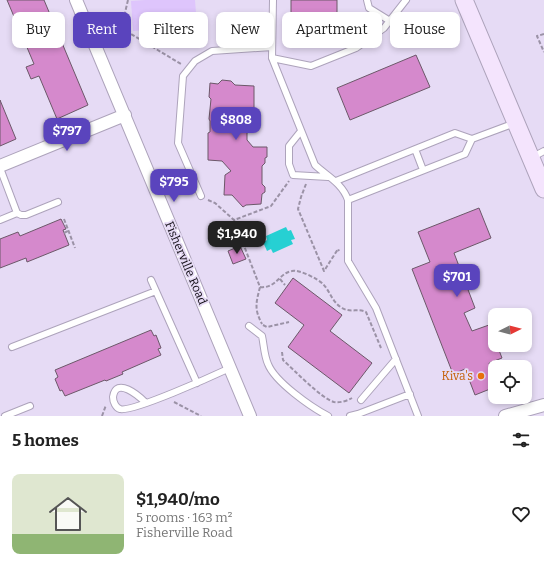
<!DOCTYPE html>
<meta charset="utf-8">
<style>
:root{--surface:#fff;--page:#f2f2f2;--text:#222;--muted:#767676;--line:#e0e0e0;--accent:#5a44bd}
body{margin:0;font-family:Bitter,serif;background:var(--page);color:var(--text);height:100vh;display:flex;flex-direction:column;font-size:15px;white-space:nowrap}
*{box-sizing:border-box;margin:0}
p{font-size:13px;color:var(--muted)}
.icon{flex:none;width:22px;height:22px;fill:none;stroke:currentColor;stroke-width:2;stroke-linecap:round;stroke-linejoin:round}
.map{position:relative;height:416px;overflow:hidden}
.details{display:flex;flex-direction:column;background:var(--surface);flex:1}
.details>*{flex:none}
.guide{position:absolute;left:12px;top:12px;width:520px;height:36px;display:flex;gap:8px}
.needle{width:26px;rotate:84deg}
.fabs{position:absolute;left:488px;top:308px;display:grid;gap:8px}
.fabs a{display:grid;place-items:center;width:44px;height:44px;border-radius:8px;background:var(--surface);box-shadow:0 2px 6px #0003;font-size:20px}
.price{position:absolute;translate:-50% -34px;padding:0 9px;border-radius:8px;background:var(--accent);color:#fff;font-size:13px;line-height:26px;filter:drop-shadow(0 1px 2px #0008)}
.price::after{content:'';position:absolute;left:50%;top:24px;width:12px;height:9px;margin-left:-6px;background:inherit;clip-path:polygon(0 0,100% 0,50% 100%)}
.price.selected{background:#222;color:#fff}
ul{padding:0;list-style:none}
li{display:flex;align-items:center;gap:12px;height:100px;padding:0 12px}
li+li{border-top:1px solid var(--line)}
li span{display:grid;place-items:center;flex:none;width:112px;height:80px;border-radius:8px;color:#555}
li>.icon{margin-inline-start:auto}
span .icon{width:48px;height:48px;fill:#fffc;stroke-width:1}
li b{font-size:17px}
h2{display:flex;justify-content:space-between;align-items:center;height:48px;padding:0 12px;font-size:17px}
.pill{padding:0 14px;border-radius:8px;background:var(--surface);box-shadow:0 2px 6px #0003;font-size:14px;line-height:36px}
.pill.selected{background:var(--accent);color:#fff}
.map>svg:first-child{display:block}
.green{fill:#dec5fc}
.water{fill:#26d0d3}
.building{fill:#d589cc;stroke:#6c5869}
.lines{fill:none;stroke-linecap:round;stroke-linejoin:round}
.lane-casing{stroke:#ada3bb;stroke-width:8}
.street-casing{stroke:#ada3bb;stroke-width:14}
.secondary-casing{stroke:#ada3bb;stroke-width:19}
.path{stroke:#9b92a6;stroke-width:2;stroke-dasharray:4 2;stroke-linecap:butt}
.lane{stroke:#fff;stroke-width:6}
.street{stroke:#fff;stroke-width:12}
.secondary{stroke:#f4e4fd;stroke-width:17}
.food-dot{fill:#e8710a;stroke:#e6dbf5;stroke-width:1.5}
.labels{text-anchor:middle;stroke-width:3.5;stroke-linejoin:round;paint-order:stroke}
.street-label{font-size:12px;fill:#110d15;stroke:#e6dbf5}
.food-label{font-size:12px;fill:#c56008;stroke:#e6dbf5;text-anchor:end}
</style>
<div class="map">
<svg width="544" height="416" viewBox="0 0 544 416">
<rect width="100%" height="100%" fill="#e6dbf5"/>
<!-- green -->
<path class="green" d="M145,0H195L197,26L133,31L131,1Z"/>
<!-- water -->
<path class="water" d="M286,227L288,231L291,230L295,239L291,240L293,244L273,253L271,249L267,251L263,242L267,240L266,236Z"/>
<!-- building -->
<path class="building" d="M7,0H44L88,105L57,119L39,76L31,79L26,67L34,64Z
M291,0H337V31L291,29Z
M416,55L430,87L350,120L337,88Z
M222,80L231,81L235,85L254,86V111L248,118L247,134V140L253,147H267V157L265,158V163L262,166V184L265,187V192L262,194L261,204L246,205L243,207L232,195H224L225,175L231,171L222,161L208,160V133L210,132V121L209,119L211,99L209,97L210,83L218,84Z
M0,100L16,139L0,146Z
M479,208L491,238L454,253L475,308L464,313L472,331L489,325L495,341V345H497L502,358L489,363L495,379V387L475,395L465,369L453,374L412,269L430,262L418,232Z
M61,219L66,229L63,230L69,245L27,262L26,258L0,268V239L18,232L20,236Z
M240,246L246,259L233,264L228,251Z
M293,278L342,315L330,331L372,363L349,393L288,347L304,325L275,303Z
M151,330L154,336L156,335L161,348L158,349L161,355L122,372L123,374L106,381L105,380L65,396L62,390L60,391L55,379L58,377L55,370Z"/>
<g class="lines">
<defs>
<path id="lane" d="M273,0L272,58L315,165C327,176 342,183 348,200V261L376,308L418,416
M367,0L369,8L390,21
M272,58L311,66L356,48L384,28L406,0
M301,131L289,146V164L293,175L328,177
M415,149L423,170
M531,158L544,151
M0,168L17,213L0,220
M336,181L455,133L472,139L515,123
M201,196L178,143L183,76L195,61L212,51L272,47
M348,200L465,154L472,139
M17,213L21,215H26L58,202
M151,280L197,383
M249,326L262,336C264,345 264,355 268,364C275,382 311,407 328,416
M12,347L156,291
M361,400L396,359
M146,403C139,396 116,376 113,397C113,402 116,408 120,409C131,413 215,375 230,368
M5,416L30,406
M350,416L358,414L410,394"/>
<path id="street" d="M76,0L250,416
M0,166L125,115
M505,416L544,405"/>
<path id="secondary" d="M464,0L544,189"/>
</defs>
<!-- lane casing -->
<use href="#lane" class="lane-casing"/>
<!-- street casing -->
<use href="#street" class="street-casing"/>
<!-- secondary casing -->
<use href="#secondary" class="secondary-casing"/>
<!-- path -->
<path class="path" d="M128,0L124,17L131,34L181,64
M544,34L537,36L544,52
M143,41L151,34L197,29L198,25
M306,184L301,197L298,209L324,271L338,249L339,251
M208,200L215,203L234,220L271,206L289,181
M64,219L75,248
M234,220L260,287C256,303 254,309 262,324
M64,233L68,231
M280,279L285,285
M260,287C276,289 279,273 292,271C299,269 318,279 323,284C330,291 332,302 342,308C350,313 359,308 366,312L381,348
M263,325L267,327L289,322
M282,352L283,360C294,370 322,399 334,402C340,403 347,401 352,398
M174,402L201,416
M102,416L106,405"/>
<!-- lane -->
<use href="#lane" class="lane"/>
<!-- street -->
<use href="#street" class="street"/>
<!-- secondary -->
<use href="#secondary" class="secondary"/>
</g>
<!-- markers -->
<circle class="food-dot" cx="481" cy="376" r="4"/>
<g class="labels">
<!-- street labels -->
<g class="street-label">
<text transform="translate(186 263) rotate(67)" y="4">Fisherville Road</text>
</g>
<!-- food labels -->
<g class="food-label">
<text x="473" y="380">Kiva's</text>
</g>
</g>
</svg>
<div class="fabs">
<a><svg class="needle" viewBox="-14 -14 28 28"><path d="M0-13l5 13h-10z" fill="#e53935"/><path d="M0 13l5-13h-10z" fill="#767676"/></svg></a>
<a><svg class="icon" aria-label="locate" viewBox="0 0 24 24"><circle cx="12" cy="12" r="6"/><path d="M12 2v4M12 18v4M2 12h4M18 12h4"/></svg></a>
</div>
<b class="price" style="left:236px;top:141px">$808</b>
<b class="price" style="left:67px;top:152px">$797</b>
<b class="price" style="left:174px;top:203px">$795</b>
<b class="price selected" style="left:237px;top:255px">$1,940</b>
<b class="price" style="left:457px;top:298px">$701</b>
<div class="guide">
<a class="pill">Buy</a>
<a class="pill selected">Rent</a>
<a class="pill">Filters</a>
<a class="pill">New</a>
<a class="pill">Apartment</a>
<a class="pill">House</a>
</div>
</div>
<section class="details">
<h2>5 homes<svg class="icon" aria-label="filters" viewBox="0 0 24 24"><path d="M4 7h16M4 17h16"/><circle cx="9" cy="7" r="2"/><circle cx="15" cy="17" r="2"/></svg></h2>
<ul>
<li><span style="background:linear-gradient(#dfe7d0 75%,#8fb573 0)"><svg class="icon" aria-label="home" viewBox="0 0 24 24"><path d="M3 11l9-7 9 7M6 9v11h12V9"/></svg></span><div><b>$1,940/mo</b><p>5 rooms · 163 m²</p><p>Fisherville Road</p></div><svg class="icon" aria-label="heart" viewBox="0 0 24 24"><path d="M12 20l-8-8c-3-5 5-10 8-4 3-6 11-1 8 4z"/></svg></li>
</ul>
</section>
